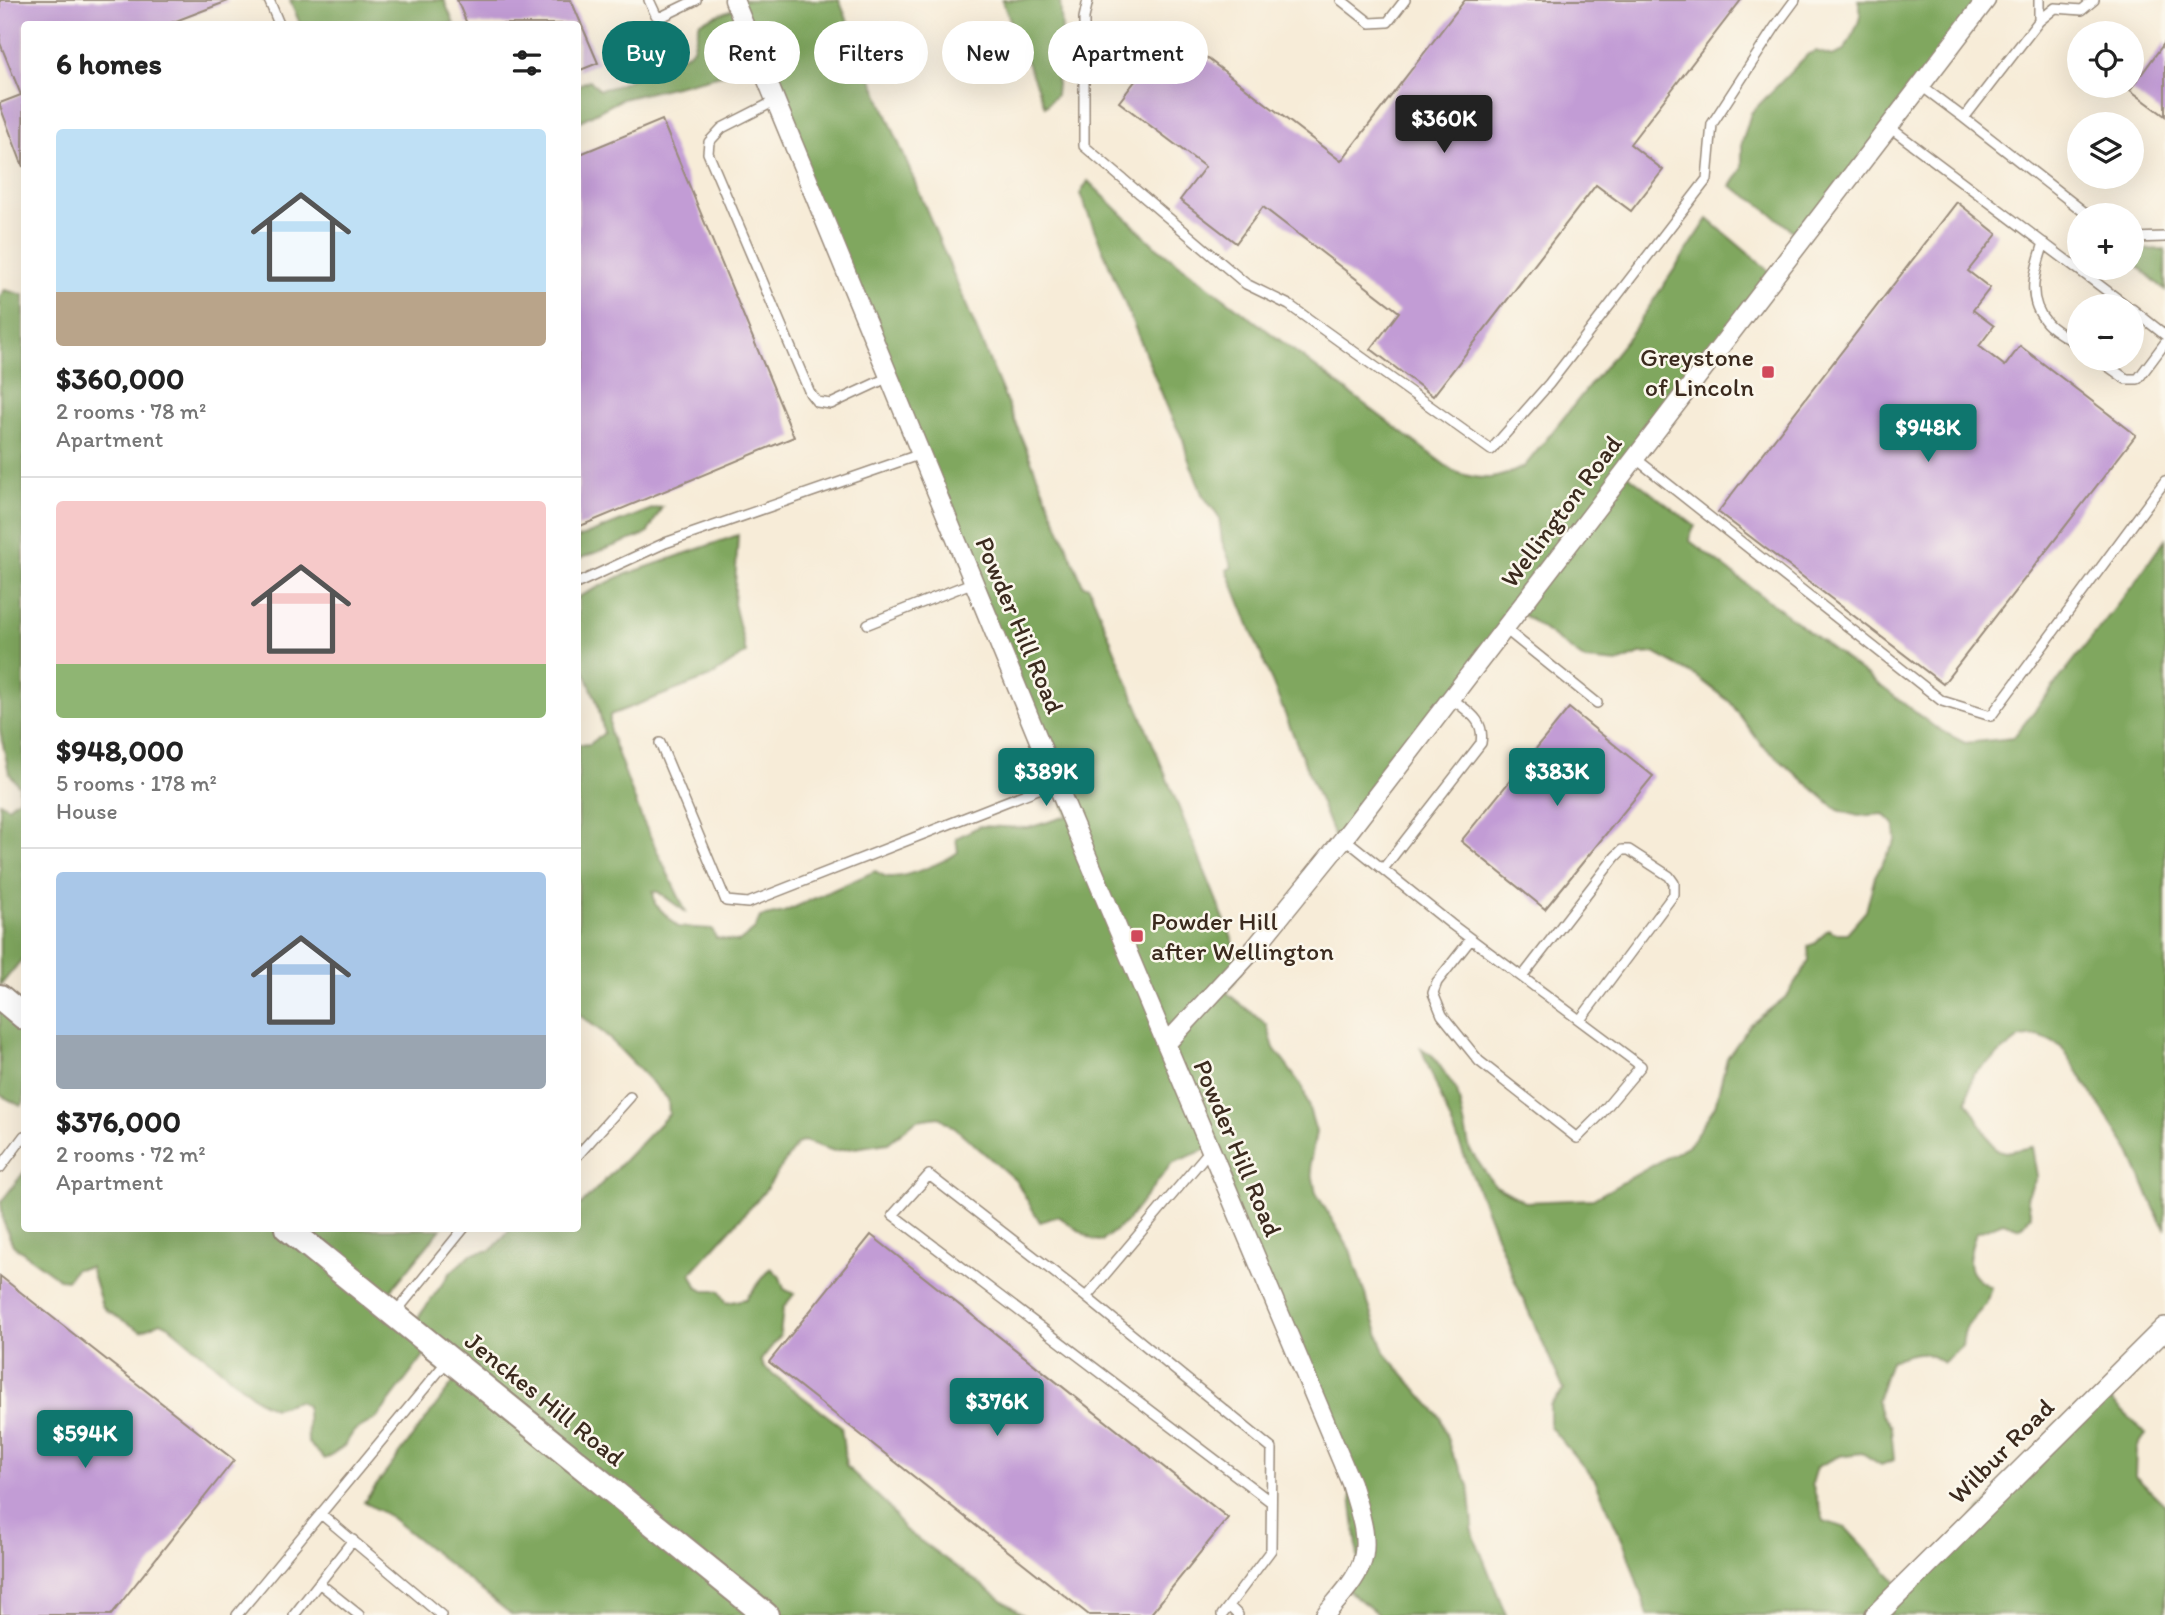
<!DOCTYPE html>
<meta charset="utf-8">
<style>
:root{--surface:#fff;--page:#f2f2f2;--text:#222;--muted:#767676;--line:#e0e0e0;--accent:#0f766e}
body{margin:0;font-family:Itim,sans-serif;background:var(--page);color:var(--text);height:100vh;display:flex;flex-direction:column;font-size:26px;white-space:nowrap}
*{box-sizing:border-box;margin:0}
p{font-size:23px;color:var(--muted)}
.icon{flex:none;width:38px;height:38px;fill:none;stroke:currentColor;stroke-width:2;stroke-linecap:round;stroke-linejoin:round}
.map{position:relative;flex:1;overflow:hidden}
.panel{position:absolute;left:21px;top:21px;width:560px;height:1211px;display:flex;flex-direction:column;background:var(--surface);border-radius:7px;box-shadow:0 7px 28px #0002}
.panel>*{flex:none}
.top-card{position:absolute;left:602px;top:21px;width:665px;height:63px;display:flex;gap:14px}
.controls{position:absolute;left:2067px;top:21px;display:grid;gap:14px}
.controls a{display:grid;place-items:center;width:77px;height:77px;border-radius:50%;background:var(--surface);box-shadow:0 7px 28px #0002;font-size:35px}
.price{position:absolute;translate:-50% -60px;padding:0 16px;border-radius:7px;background:var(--accent);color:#fff;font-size:23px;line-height:46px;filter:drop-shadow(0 2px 4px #0008)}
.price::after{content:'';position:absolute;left:50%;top:42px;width:21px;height:16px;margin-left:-10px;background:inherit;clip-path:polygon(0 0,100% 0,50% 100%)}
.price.current{background:#222;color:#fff}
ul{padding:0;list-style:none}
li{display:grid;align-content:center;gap:14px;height:371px;padding:0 35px}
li+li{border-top:2px solid var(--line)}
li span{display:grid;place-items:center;height:217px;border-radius:7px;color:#555}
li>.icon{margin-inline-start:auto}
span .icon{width:126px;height:126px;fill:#fffc;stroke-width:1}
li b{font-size:30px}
h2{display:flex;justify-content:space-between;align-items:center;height:84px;padding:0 35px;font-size:30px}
.chip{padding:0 24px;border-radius:32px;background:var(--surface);box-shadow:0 7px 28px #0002;font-size:24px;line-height:63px}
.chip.current{background:var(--accent);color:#fff}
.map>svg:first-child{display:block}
.forest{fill:#80a75e;stroke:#5e683e;stroke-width:2}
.building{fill:#c29cd5}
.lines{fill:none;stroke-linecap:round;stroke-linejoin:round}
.service-casing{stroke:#998b7b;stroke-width:12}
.minor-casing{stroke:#998b7b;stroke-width:21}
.tertiary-casing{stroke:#998b7b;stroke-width:24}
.secondary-casing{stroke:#998b7b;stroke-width:28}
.service{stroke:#fff;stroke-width:9}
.minor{stroke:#fff;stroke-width:18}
.tertiary{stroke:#fff;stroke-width:21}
.secondary{stroke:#fff;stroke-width:24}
.poi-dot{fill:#d1495b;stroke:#fbf7ec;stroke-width:2.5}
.labels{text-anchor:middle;stroke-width:5;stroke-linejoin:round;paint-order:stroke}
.poi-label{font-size:26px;fill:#3b2a1e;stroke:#fbf7ec;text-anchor:end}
.street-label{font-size:26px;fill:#3b2a1e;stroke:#fbf7ec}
</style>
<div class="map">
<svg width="2165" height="1615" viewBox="0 0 2165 1615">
<rect width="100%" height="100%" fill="#fbf7ec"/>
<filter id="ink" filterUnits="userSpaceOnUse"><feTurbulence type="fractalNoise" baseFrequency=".0143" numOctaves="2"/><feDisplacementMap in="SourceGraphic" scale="14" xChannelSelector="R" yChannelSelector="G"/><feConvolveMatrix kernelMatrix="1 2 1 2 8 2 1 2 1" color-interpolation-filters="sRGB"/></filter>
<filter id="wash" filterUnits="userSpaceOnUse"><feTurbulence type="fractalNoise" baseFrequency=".00686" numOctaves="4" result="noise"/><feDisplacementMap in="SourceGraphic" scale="28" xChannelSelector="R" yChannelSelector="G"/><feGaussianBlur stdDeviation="1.57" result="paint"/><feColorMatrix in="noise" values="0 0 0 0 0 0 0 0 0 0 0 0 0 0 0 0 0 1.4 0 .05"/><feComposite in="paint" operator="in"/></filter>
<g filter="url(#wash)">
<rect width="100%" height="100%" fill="#f7ecd8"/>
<!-- forest -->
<path class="forest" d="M290,0H444L454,24H300Z
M734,0H839L1083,585L1089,587L1240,958L1242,970L1227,993L1267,1025L1274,1048L1303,1088L1316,1132L1310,1163L1316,1193L1350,1250L1385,1353L1441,1418L1452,1454L1469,1485L1473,1525L1471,1528L1506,1615H1379L1345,1588L1359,1566L1349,1477L1207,1149L1172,1163L1126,1222L1102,1241L1093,1240L1058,1216L1040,1222L1016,1181L960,1132L939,1117L917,1120L888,1143L834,1151L804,1141L797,1144L765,1191L691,1273L698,1288L704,1291H719L727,1303L746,1299L771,1268L780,1277L784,1289L794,1294L783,1308L780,1336L761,1360L764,1367L841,1426L846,1466L887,1505L904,1529L1023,1615H512L389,1516L364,1502L464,1368L432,1345L377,1418L354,1431L344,1446L325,1459L308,1443L307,1406L298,1401L274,1408L259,1401L169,1326L161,1322L141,1331L107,1311L102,1306L90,1267L75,1269L67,1280L59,1279L13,1245L3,1221L1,1202L24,1172V1228L441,1229L382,1301L414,1323L451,1272L471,1254L492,1250L510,1229L578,1228V1205H581L669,1114L668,1099L605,1034L578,1014V745L590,744L604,733L597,702L578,656V597L621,576L738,535L734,604L746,653L710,677L610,715V733L642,819L686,912L658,892L653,891L655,904L678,927L712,929L716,938L739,942L755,929L760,917L784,912L875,871C881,874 884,877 890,877C906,878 945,862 958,852L956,838L980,826L1028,828L1068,816L757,59L721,75L622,99L578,122V85L590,80L599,90L616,86L689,53L693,48L700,22L735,8Z
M1002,0H1060L1062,29L1056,95L1045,107Z
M1858,0H1983L1799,236L1757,202L1731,186L1742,169V143L1751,113L1808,54L1816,51L1832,56L1844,51C1852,35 1866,17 1858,0Z
M1088,181L1154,245L1453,471C1481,482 1499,480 1525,466L1631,334L1708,219L1770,272L1624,472L1695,526L1691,534L1690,541L1936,728L1965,743L2013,738L2133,585L2165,539V1228L2159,1219L2129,1150L2061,1046L2039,1036L2020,1038L1973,1074L1967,1101L1995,1149L2006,1152L2032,1147L2037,1176L2027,1197L2031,1216L2020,1228L2003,1222L1976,1233C1967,1258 1962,1275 1991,1287L1986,1304L1965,1328L1962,1346L1943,1363C1923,1347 1912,1353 1890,1361L1877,1401L1881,1414L1891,1427L1894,1460L1881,1465L1862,1453L1839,1456L1817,1467L1812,1484L1824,1521L1846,1528L1901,1587L2103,1392L2146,1434L2136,1449L2135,1476L2165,1505V1615H1648L1625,1546L1595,1480L1550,1427V1405L1564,1390L1514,1279L1421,1048L1433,1056L1457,1091L1470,1150L1494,1185L1525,1202L1593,1199L1689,1145L1715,1106L1727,1058L1751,1024L1787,996L1809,961L1808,946L1816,943L1828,929L1835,933H1847L1866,911L1875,876L1896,840L1895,825L1884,814L1858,816L1838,810L1760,743L1730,702L1696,676L1654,653L1640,654L1618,663L1585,660L1517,610L1336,841L1227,570L1232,567L1222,541L1219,517L1202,494L1187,455L1183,439L1171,416L1080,194Z
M2165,249V290L2132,261V250Z
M5,290L24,295V957L0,986V802L8,807L19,798V786L9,773L0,730V296Z
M662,507L647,534L578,559V538L652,509Z
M0,996L24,1015V1102L21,1106L0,1095Z"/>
<g id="blocks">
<!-- building -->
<path class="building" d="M0,0H228V1L168,24H24L23,167L0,106V103L21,95L0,43Z
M457,0H571L598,63L578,71V24H467Z
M1465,0H1741L1630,144L1663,170L1631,211L1596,185L1433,396L1371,349L1399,312L1263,207L1236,243L1180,200L1205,167L1119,102L1173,32L1341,161Z
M2165,42V116L2130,90Z
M662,120L794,437L578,527V155Z
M1957,202L1997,234L1968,271L1990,288L1973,310L1994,326L1979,346L2005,366L2020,346L2136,435L1943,684L1718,512Z
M1569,708L1653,776L1545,909L1461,841Z
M871,1235L1228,1518L1150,1615H1089L769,1362Z
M0,1276L234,1460L111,1615H0Z"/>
</g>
</g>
<g filter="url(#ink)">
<use href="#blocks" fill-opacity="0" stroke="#998b7b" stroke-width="2"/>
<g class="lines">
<defs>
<path id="service" d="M269,0L279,24
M649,0L656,15L661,17L696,0
M1088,0L1084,18V146L1246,284L1289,305L1491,450L1549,384L1707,179L1712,124L1775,27L1795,0
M1341,0L1370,23L1388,22L1405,0
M2039,21V0
M1920,85L1964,118L2039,21L2055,8L2082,10L2094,0
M775,101L722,128L709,142L708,153L810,393L817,402L831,404L889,377
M1964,118L2088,215
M1888,126L2127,306
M2132,238L2165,237
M2044,243C2035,271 2025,298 2047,323C2055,332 2069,338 2079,345
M2132,309L2165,335
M2098,359L2126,379H2138L2165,343
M1635,458L1942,701L1991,716L2165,481
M578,583L665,543L921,454
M868,624L974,582
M1504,628L1597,703
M660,743L726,901L748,903L1056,782
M1344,838L1451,924L1641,1066L1600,1115L1577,1138L1479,1061L1442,1015L1433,993L1437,982L1471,939
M1383,869L1481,743C1485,719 1468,712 1451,698
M1522,977L1615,857L1622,850H1629L1669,876L1674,883V894L1580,1020
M1210,1150L1086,1297L929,1175L893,1215L1271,1502
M578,1155L630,1097
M0,1168L24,1136
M1086,1297L1272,1449L1271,1550L1222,1615
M395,1313L464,1228
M321,1514L441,1615
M319,1583L359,1615
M1229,1606L1238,1615
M237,1615L448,1360
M294,1615L353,1540"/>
<path id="minor" d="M734,0L1056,782L1351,1483C1358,1508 1371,1539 1361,1565C1354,1583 1337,1600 1325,1615
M1166,1044L1254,949L1344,838L1986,0"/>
<path id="tertiary" d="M1876,1615L2165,1328"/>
<path id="secondary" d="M0,997L24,1017
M287,1228L766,1615"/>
</defs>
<!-- service casing -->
<use href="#service" class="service-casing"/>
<!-- minor casing -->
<use href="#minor" class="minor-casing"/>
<!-- tertiary casing -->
<use href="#tertiary" class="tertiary-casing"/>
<!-- secondary casing -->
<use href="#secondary" class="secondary-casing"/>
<!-- service -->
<use href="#service" class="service"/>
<!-- minor -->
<use href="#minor" class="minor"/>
<!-- tertiary -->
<use href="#tertiary" class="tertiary"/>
<!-- secondary -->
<use href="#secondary" class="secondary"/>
</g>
</g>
<!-- markers -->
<g class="poi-dot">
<rect x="1761" y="365" width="14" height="14" rx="3.5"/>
<rect x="1130" y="929" width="14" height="14" rx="3.5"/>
</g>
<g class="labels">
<!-- poi labels -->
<g class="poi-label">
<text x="1754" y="366">Greystone<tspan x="1754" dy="30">of Lincoln</tspan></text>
<text x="1151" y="930" text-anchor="start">Powder Hill<tspan x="1151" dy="30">after Wellington</tspan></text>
</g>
<!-- street labels -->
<g class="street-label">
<text transform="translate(1561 511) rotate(-53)" y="9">Wellington Road</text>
<text transform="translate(1020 625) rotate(67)" y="9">Powder Hill Road</text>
<text transform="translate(1238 1148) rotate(67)" y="9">Powder Hill Road</text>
<text transform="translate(545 1399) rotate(39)" y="9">Jenckes Hill Road</text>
<text transform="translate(2001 1451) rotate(-45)" y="9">Wilbur Road</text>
</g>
</g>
</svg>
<div class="controls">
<a><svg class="icon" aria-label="locate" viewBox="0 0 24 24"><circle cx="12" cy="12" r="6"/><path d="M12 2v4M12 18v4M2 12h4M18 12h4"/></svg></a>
<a><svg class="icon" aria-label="layers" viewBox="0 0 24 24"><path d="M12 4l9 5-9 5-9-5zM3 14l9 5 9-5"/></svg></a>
<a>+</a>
<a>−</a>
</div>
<b class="price current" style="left:1444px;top:155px">$360K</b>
<b class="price" style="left:1928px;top:464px">$948K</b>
<b class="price" style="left:1046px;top:808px">$389K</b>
<b class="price" style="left:1557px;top:808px">$383K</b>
<b class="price" style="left:997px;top:1438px">$376K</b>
<b class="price" style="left:85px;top:1470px">$594K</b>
<div class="top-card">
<a class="chip current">Buy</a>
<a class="chip">Rent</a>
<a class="chip">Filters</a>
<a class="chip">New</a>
<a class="chip">Apartment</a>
</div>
<section class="panel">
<h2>6 homes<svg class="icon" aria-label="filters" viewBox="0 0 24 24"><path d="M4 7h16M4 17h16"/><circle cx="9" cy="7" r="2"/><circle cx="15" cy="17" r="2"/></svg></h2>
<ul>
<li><span style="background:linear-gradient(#bfe0f5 75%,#b9a48a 0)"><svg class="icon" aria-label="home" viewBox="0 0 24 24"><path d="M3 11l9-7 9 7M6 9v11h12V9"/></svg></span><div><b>$360,000</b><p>2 rooms · 78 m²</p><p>Apartment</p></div></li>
<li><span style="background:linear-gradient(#f6c9c9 75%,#8fb573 0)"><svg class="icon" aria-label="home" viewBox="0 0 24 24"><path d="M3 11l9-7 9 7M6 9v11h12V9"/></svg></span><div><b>$948,000</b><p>5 rooms · 178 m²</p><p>House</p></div></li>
<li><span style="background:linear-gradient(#a9c7e8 75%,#9aa5b1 0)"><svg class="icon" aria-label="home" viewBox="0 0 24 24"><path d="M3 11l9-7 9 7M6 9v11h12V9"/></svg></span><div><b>$376,000</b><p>2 rooms · 72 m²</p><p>Apartment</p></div></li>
</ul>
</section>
</div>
